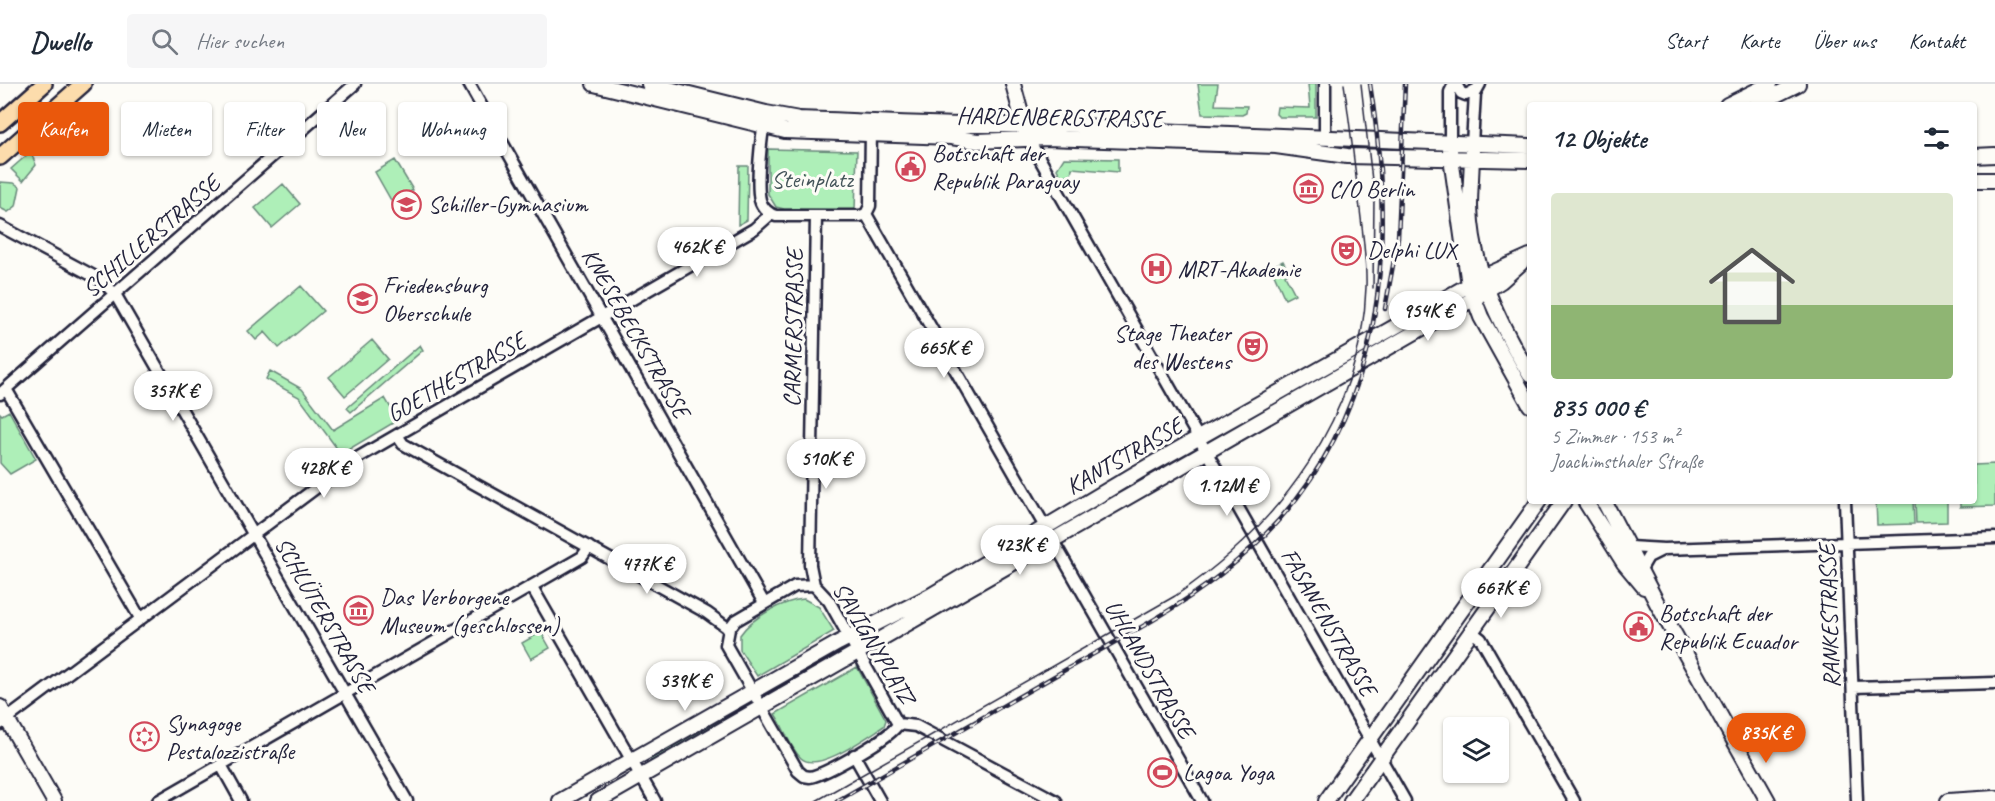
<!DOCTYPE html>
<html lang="de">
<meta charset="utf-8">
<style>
:root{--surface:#fff;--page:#f6f6f7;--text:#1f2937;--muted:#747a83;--line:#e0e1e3;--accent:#ea580c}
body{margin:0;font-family:Caveat,sans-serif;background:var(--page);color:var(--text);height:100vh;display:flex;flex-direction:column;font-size:22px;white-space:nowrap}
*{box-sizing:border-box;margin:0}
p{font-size:20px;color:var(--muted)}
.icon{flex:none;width:33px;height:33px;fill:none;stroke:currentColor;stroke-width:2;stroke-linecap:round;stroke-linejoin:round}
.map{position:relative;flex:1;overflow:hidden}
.side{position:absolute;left:1527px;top:18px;width:450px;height:402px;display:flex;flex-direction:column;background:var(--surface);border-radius:6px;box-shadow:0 2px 4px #0004}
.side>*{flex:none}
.banner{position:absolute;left:18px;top:18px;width:570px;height:54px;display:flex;gap:12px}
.buttons{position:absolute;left:1443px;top:633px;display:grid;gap:12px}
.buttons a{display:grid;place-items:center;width:66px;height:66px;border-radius:6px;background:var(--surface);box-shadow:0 2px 4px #0004;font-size:30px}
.price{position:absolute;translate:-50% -51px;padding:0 14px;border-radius:21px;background:#fff;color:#222;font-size:20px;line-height:39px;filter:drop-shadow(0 2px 3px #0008)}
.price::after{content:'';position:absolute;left:50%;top:36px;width:18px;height:14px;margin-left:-9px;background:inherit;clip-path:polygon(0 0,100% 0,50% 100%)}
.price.active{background:var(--accent);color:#fff}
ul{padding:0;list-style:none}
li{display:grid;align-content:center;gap:12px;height:318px;padding:0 24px}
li+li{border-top:2px solid var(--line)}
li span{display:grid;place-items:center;height:186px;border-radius:6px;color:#555}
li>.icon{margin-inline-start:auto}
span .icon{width:108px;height:108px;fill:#fffc;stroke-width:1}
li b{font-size:26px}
h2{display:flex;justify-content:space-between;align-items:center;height:72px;padding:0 24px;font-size:26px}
.pill{padding:0 21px;border-radius:6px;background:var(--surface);box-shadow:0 2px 4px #0004;font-size:21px;line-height:54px}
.pill.active{background:var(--accent);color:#fff}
header{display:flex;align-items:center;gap:36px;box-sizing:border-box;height:84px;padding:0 30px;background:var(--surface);border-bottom:2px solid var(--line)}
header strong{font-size:28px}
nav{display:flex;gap:33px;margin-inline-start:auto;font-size:21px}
.search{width:420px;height:54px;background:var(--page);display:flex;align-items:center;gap:15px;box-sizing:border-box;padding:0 21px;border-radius:6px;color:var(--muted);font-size:22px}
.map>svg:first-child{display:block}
.green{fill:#aeefb8;stroke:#68887a;stroke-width:1.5}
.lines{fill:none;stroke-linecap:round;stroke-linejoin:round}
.street-casing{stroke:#22223b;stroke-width:15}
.secondary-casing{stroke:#22223b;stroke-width:18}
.primary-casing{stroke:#22223b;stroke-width:20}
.street{stroke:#fdfcf7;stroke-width:10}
.secondary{stroke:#fdfcf7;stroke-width:14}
.primary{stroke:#fcdcac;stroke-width:15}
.tram{stroke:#22223b;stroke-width:1.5}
.rail-casing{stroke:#22223b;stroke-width:4.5}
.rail{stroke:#fdfcf7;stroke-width:2;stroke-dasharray:7;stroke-linecap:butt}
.labels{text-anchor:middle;stroke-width:6;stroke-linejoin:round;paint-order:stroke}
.street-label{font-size:24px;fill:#22223b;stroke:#fdfcf7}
.poi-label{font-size:24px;fill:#22223b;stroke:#fdfcf7;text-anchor:start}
.park-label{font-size:24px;fill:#45555a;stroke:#fdfcf7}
</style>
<header>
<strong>Dwello</strong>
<div class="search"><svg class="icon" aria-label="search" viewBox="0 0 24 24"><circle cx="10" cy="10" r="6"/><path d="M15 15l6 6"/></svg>Hier suchen</div>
<nav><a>Start</a><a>Karte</a><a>Über uns</a><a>Kontakt</a></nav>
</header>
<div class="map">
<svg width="1995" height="717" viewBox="0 0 1995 717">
<rect width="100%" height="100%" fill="#fdfcf7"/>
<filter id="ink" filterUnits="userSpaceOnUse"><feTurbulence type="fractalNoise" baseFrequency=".0167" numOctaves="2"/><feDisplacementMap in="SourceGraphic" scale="12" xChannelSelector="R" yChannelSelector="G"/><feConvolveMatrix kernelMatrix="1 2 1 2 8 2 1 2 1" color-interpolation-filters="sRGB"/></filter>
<g filter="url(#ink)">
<!-- green -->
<path class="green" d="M1198,0H1218L1215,21L1247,22L1246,29L1242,31L1202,30Z
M1308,0H1316V33H1279L1276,30L1277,23L1310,24Z
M768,65L857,67L855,126L784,125L776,123L768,110Z
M28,70L32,71L36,81L23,97L11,85Z
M1064,74L1118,75V88L1072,84L1071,91H1066L1065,100L1057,85Z
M395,76L413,106L392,118L375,88Z
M739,82H748L747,136L738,141Z
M0,98L14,99L20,103L16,122L8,128L0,124Z
M283,100L300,120L272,144L255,124Z
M1283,177L1289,188L1285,191L1295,210L1285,215L1271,183Z
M301,202L323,227L279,264L265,248L256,256L248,247Z
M372,256L388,275L345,312L329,293Z
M420,261L423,266L351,328L347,324Z
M270,287L302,305L333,346L385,314L398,336L341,370L299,313L266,295Z
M9,327L36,375L10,390L0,379V329L2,331Z
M1995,380V422L1960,423V417H1974V381Z
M1876,417H1913L1914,440L1877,441Z
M1915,417H1947V438L1916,439Z
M804,515L819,523L834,547L757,592L740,566V551C752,533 783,517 804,515Z
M541,548L550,564L531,575L522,559Z
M857,583L886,636L884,642C868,652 817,690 801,674C790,664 784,643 775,630Z
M743,622L745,626L652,679L650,675Z"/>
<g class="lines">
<defs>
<path id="street" d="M469,0L764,519
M1456,0L1461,9L1466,11L1475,6
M765,35C761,52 756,100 760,116C762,124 769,130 776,132H860L866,130L870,122L871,45
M1325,53V0
M1029,56L1405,717
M1450,59V8L1454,0
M1472,60L1475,9L1480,0
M866,130L1202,717
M0,142L101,196L115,210L407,717
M6,305L140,534
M0,310L355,0
M397,351L403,360L707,529L729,545
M1845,417L1857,717
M1629,463L1664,465L1995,454
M1641,485L1648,473L1664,465
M814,501L829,517L898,640C892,653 826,690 810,693L804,692L798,687L726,561L729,545L735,537L795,502Z
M814,501L810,481L816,132
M532,503L655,717
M1472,548L1481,555L1574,717
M1853,603L1995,599
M0,640L352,377L754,145L771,130
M898,640L916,642L1056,717
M854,671L880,717
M221,681L241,717
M158,717L582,473L589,463"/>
<path id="secondary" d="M594,0L785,47L951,53L977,57L1047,54L1276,62L1347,72L1530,76
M649,0L766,29L799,35C867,37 935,42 1002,41C1038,41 1072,38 1108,45L1530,62
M1013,0L1026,48
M1727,21L1770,0
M1756,21L1798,0
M1450,67L1469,201L1481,233L1530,321
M1472,68C1472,86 1470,105 1470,123C1472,185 1499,239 1530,291
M1974,72L1995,71
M1974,96H1995
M1585,417L1624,479L1644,503
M1604,417L1657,519L1768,717
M0,623L54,717
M560,717L838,559L930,512L1138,388L1483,193L1530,172
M598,717L1473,215L1501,197L1521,179
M1326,717L1539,417
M1351,717L1564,417
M1948,717L1995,714"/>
<path id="primary" d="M0,39L44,0
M0,73L83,0"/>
</defs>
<!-- street casing -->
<use href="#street" class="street-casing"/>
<!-- secondary casing -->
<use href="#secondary" class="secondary-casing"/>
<!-- primary casing -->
<use href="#primary" class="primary-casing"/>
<!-- street -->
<use href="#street" class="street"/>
<!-- secondary -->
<use href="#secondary" class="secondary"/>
<!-- primary -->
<use href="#primary" class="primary"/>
<!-- tram -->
<path class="tram" d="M1361,0L1374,114L1373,204
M816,717L1175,512C1279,442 1362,332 1366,203C1367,175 1362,145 1359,117C1354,78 1350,39 1344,0"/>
<defs>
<path id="rail" d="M1385,225L1398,154L1405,0
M837,717C913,674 989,630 1065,586C1118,556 1173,528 1221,490C1381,365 1400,187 1370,0"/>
</defs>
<!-- rail casing -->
<use href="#rail" class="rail-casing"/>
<!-- rail -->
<use href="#rail" class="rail"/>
</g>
</g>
<!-- icons -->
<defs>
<symbol id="civic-ring" viewBox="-11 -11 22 22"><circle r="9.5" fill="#fdfcf7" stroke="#d1495b" stroke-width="1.5"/><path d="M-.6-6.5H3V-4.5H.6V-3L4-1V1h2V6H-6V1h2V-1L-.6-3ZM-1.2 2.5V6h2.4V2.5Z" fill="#d1495b"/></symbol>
<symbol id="museum-ring" viewBox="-11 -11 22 22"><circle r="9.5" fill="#fdfcf7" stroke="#d1495b" stroke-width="1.5"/><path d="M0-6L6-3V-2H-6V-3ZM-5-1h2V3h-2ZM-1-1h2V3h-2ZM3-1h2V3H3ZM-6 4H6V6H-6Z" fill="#d1495b"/></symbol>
<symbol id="school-ring" viewBox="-11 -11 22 22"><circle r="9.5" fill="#fdfcf7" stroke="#d1495b" stroke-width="1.5"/><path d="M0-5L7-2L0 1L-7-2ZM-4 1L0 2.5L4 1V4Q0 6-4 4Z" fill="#d1495b"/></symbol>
<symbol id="theatre-ring" viewBox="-11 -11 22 22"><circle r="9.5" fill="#fdfcf7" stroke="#d1495b" stroke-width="1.5"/><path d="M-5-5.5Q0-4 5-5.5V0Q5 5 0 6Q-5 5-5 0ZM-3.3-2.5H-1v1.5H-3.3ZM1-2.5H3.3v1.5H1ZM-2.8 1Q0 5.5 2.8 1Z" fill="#d1495b"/></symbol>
<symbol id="hospital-ring" viewBox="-11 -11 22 22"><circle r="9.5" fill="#fdfcf7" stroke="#d1495b" stroke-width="1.5"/><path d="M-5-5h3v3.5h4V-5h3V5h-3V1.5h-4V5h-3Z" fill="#d1495b"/></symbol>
<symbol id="synagogue-ring" viewBox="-11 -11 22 22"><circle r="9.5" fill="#fdfcf7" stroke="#d1495b" stroke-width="1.5"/><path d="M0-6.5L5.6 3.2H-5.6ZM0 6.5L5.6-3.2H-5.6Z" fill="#d1495b"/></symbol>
<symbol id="stadium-ring" viewBox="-11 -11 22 22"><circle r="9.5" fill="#fdfcf7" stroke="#d1495b" stroke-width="1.5"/><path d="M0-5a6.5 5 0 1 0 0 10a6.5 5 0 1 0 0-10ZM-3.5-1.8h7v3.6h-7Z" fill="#d1495b"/></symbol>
</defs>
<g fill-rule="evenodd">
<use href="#civic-ring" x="894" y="66" width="33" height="33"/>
<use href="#museum-ring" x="1292" y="88" width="33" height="33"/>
<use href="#school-ring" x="390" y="104" width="33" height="33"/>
<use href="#theatre-ring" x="1330" y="150" width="33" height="33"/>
<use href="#hospital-ring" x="1140" y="168" width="33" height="33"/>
<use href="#school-ring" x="346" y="198" width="33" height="33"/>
<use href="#theatre-ring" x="1236" y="246" width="33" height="33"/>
<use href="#museum-ring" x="342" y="510" width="33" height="33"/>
<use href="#civic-ring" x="1622" y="526" width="33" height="33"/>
<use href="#synagogue-ring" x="128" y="636" width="33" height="33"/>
<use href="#stadium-ring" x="1146" y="672" width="33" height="33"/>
</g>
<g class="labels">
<!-- street labels -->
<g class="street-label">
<text transform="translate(1060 33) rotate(1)" y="8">HARDENBERGSTRASSE</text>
<text transform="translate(151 152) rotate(-41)" y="8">SCHILLERSTRASSE</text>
<text transform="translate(793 244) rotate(-89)" y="8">CARMERSTRASSE</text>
<text transform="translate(636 249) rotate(60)" y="8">KNESEBECKSTRASSE</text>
<text transform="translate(456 293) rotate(-30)" y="8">GOETHESTRASSE</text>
<text transform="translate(1124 372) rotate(-30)" y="8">KANTSTRASSE</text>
<text transform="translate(325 531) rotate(60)" y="8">SCHLÜTERSTRASSE</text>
<text transform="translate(1829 532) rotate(-92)" y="8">RANKESTRASSE</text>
<text transform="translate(1329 538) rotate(60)" y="8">FASANENSTRASSE</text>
<text transform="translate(874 559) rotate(59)" y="8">SAVIGNYPLATZ</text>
<text transform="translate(1150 585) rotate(60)" y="8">UHLANDSTRASSE</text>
</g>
<!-- poi labels -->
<g class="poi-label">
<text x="932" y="77">Botschaft der<tspan x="932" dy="28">Republik Paraguay</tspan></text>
<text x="1329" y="113">C/O Berlin</text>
<text x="428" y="128">Schiller-Gymnasium</text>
<text x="1367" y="174">Delphi LUX</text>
<text x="1178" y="193">MRT-Akademie</text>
<text x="383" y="209">Friedensburg<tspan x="383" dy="28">Oberschule</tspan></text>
<text x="1231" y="257" text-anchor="end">Stage Theater<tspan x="1231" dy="28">des Westens</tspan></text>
<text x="380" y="521">Das Verborgene<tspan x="380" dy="28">Museum (geschlossen)</tspan></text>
<text x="1659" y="537">Botschaft der<tspan x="1659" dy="28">Republik Ecuador</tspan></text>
<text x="166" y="647">Synagoge<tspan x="166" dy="28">Pestalozzistraße</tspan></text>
<text x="1183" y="696">Lagoa Yoga</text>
</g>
<!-- park labels -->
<g class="park-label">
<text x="812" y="103">Steinplatz</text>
</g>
</g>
</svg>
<div class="buttons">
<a><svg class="icon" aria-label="layers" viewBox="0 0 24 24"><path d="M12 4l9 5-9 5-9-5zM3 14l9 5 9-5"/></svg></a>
</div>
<b class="price" style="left:697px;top:194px">462K €</b>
<b class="price" style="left:1428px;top:258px">954K €</b>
<b class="price" style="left:944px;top:295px">665K €</b>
<b class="price" style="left:173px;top:338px">357K €</b>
<b class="price" style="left:826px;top:406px">510K €</b>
<b class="price" style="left:324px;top:415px">428K €</b>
<b class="price" style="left:1227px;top:433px">1.12M €</b>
<b class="price" style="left:1020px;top:492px">423K €</b>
<b class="price" style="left:647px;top:511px">477K €</b>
<b class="price" style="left:1501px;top:535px">667K €</b>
<b class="price" style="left:685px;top:628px">539K €</b>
<b class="price active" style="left:1766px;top:680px">835K €</b>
<div class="banner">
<a class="pill active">Kaufen</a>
<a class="pill">Mieten</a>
<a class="pill">Filter</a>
<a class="pill">Neu</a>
<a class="pill">Wohnung</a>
</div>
<section class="side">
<h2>12 Objekte<svg class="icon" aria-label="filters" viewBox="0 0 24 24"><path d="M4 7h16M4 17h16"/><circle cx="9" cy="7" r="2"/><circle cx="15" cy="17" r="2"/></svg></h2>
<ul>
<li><span style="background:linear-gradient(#dfe7d0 60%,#8fb573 0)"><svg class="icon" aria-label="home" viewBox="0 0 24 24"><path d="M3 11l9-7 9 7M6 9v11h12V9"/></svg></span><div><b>835 000 €</b><p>5 Zimmer · 153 m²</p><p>Joachimsthaler Straße</p></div></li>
</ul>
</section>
</div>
